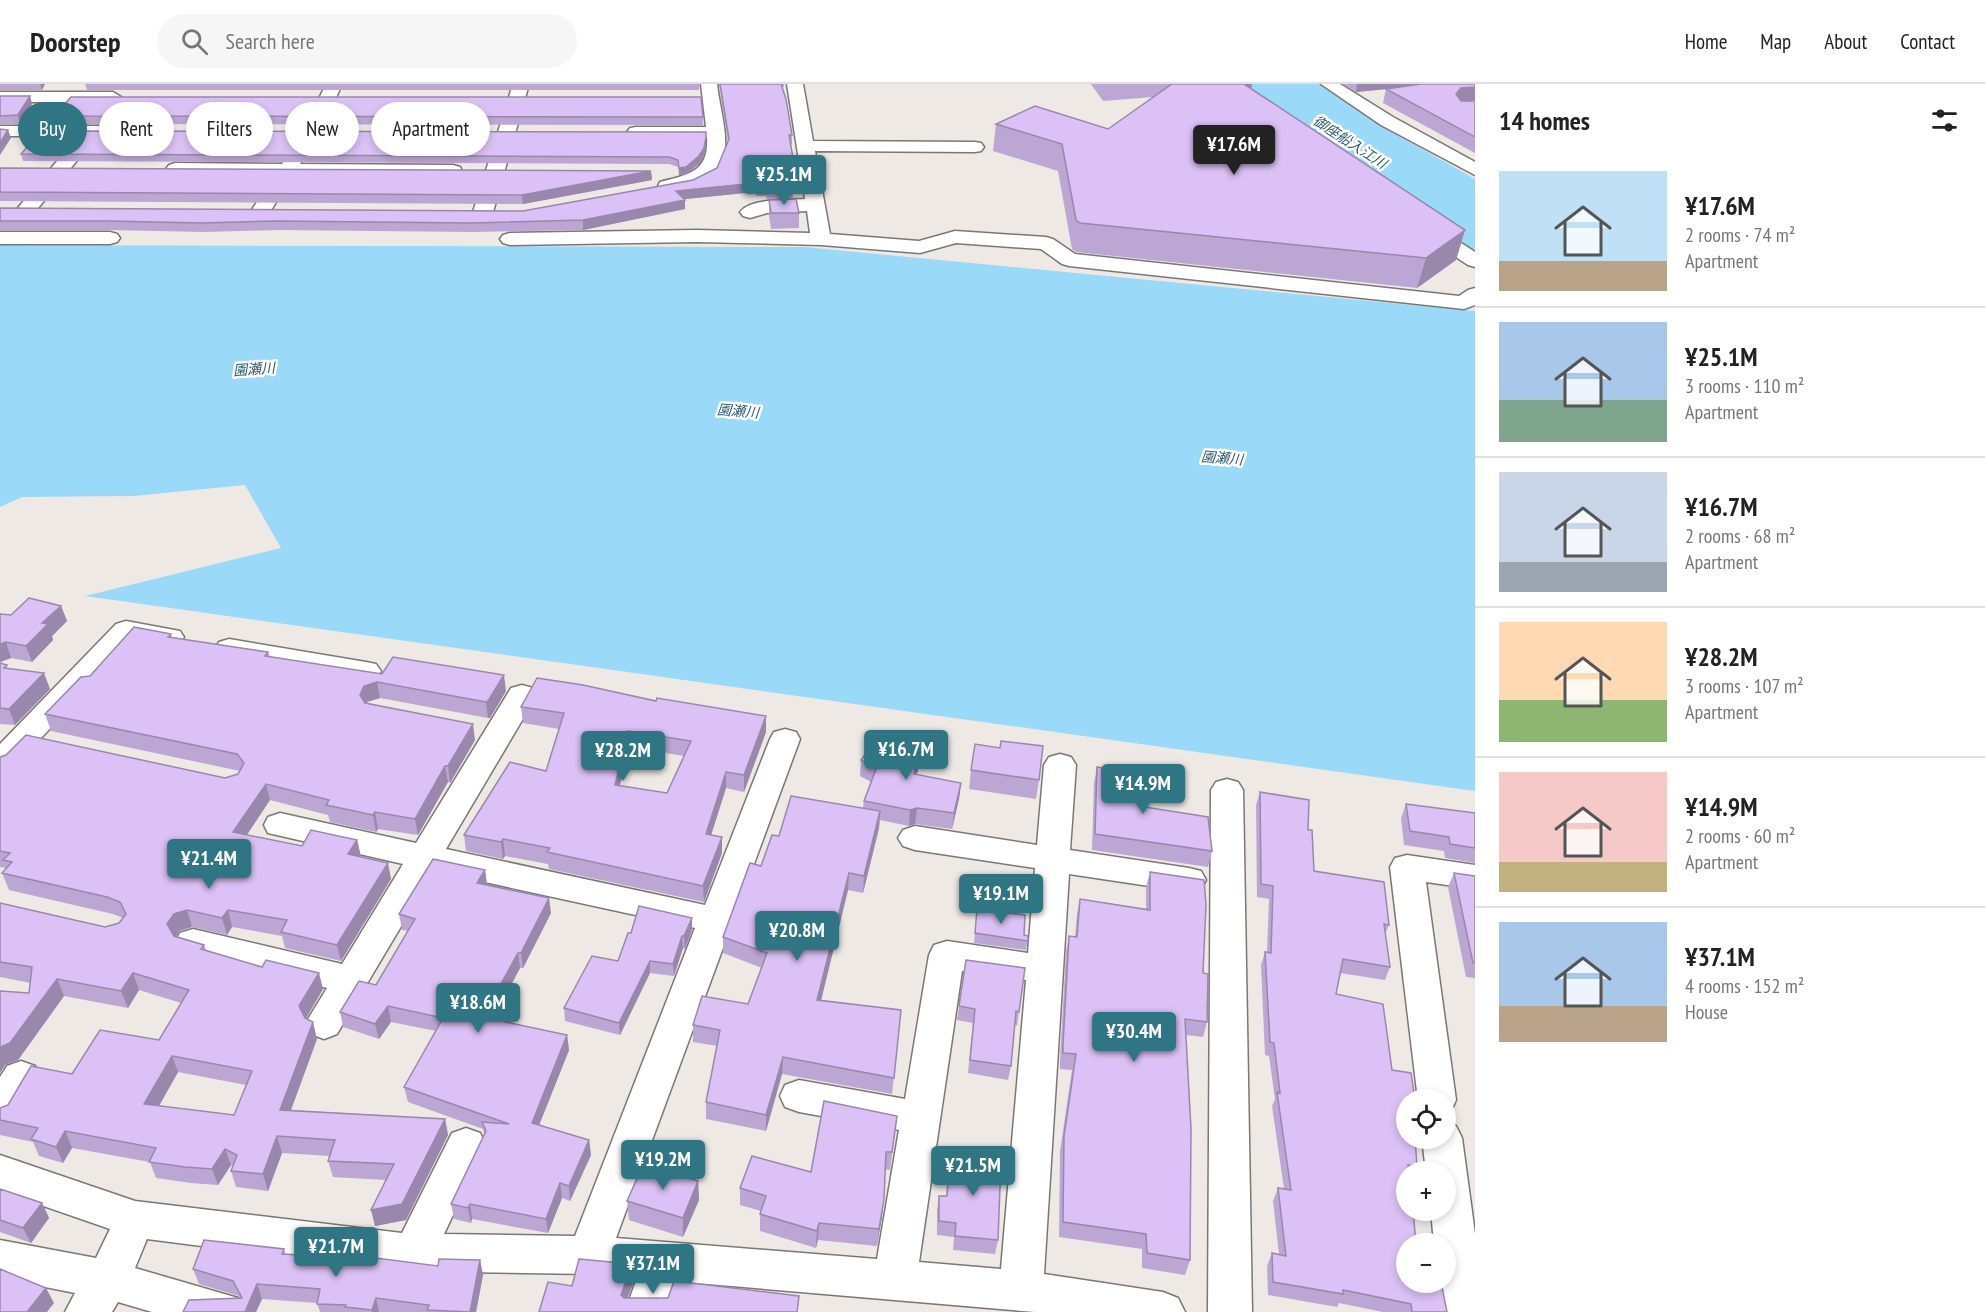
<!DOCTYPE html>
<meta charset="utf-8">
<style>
:root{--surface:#fff;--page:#f6f6f6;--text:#222;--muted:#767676;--line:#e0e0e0;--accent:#2f7583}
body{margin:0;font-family:"PT Sans Narrow","Noto Sans JP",sans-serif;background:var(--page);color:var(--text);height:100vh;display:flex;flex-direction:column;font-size:22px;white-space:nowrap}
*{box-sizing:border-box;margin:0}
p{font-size:20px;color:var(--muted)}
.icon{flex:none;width:33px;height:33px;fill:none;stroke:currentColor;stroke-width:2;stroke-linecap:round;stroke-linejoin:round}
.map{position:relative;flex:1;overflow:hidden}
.panel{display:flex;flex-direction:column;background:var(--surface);width:510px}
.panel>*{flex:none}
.top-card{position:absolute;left:18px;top:18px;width:570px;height:54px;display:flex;gap:12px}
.buttons{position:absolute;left:1396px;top:1005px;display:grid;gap:12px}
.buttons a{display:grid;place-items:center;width:60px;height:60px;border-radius:50%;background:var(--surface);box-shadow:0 3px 9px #0003;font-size:30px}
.price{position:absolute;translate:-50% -51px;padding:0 14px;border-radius:6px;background:var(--accent);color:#fff;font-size:20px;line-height:39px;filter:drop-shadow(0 2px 3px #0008)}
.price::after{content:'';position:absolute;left:50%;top:36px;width:18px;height:14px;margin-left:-9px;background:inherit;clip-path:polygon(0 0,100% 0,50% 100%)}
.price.current{background:#222;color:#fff}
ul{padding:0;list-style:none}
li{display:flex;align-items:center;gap:18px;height:150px;padding:0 24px}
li+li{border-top:2px solid var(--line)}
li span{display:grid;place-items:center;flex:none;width:168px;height:120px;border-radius:0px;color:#555}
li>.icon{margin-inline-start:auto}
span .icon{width:72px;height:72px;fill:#fffc;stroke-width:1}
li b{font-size:26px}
h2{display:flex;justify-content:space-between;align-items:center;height:72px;padding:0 24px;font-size:26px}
.pill{padding:0 21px;border-radius:27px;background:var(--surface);box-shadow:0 3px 9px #0003;font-size:21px;line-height:54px}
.pill.current{background:var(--accent);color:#fff}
header{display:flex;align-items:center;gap:36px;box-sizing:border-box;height:84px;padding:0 30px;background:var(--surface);border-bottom:2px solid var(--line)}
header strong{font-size:28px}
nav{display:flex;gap:33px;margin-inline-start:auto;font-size:21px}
.search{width:420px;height:54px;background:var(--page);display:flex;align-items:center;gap:15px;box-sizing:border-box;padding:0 21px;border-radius:33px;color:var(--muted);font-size:22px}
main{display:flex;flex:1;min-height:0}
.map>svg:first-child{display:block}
.water{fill:#9bd9f8}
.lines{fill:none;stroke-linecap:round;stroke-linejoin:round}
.minor-casing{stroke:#7b7773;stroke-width:3}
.minor{fill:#fff;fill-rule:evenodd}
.wall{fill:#bca6d3;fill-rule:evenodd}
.shaded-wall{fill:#9987ac}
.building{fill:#dbc1f5;stroke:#9987ac;stroke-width:1.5;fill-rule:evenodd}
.labels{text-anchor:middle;stroke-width:5;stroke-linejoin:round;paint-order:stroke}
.far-water-label{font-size:14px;font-style:italic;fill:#2a5a70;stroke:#fff}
</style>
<header>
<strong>Doorstep</strong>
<div class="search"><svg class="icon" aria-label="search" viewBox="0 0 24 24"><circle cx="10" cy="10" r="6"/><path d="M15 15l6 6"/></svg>Search here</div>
<nav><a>Home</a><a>Map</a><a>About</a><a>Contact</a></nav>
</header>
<main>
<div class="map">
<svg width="1475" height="1228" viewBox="0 0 1475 1228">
<rect width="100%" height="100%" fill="#eee9e5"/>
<!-- water -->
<path class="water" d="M1239,0H1319L1371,36L1475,95V167L1398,116Z
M0,161L804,163L1475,227V707L85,512L281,464L245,401L134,412L22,413L0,423Z"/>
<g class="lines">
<defs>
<path id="minor" d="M326,0H342L321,48L300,80L453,81L460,83L462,87L460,91L453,93L293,91L268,131H254L251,127L275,91H175L169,89L166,85L169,81L175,79L282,80L303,48Z
M513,0H529L493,128L490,132H476L473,128Z
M701,0H717C721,37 743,88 693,101C682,104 671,109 660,106L658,102L660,98C689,90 709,88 707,53H636L630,52L627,48L630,44L636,43H706Z
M787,0H803L813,57L975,58L981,59L984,63L981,67L975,68L815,67L830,150L919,157L955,147L1046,153L1053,155L1075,170L1459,212L1468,206L1475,204V221L1464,225L1069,182L1062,180L1041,165L956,159L920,169L821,161L697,158L510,161L503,159L500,155L503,151L510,149L697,146L810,149L807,127L767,129L750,134L743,132L740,128C750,114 789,116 805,115Z
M1321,0H1340L1393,33L1475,78V91L1381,41Z
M0,8H113L121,13L113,18H0Z
M0,42H129L135,43L138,47L135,51L97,52L34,129H20L17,125L78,52H0Z
M1425,138L1432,140L1475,168V183L1468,181L1418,148L1415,144L1418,140Z
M0,148H110L117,150L120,154L117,158L110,160H0Z
M126,537L180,547L184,553L180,559L170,562L133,556L11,686L0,690V660L116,540Z
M229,555L366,578L376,580L381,587L376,594L366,596L219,570L215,564L219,558Z
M522,601L533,604L537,611L446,765L705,821L770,655L774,648L785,645L796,648L800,655L616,1154L877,1175L899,1046L799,1028L785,1023L780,1012L785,1001L799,996L905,1015L929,871L934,861L947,857L1028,869L1035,784L915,766L903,762L898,754L903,746L915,742L1037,761L1044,681L1049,673L1060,670L1071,673L1076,681L1070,766L1189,784L1201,787L1206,796L1201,805L1189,808L1069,790L1044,1190L1163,1208L1178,1214L1185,1228H1035L672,1197L675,1205L669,1228H625L637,1194L589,1190L398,1187L147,1155L135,1184L238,1214L245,1228H152L118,1218L112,1228H65L75,1209L0,1194V1156L96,1174L110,1145L0,1107V1071L135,1117L402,1149L452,1049L466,1044L480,1049L486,1061L444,1150L575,1152L695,844L434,787L337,950L324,955L311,950L305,940L327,904L193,871L180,867L175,858L180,849L193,845L342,880L403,780L268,749L264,741L268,733L280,729L416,759L511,604ZM962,887L1026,896L1001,1185L919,1178Z
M1227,695L1238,698L1243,706L1252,1228H1208L1211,706L1216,698Z
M1407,771L1475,781V805L1426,798L1456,1016L1451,1027L1446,1029V1016H1418L1390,783L1395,774Z
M21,977L35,982L40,993L14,1037L0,1041V993L7,982Z
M1446,1039L1456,1042L1462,1054L1475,1150V1228H1442L1439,1198H1446V1160H1434L1431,1126H1446V1088H1426L1422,1054H1446Z"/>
</defs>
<!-- minor casing -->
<use href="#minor" class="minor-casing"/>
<!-- minor -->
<use href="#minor" class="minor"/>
</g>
<!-- wall -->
<path class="wall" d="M0,0H45L42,6H0Z
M85,0H699V6H87Z
M719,0H784V3H782L792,51V60H790L796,91L795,100H792L793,114L767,115L766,112H756L755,108L685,115V125L583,146L472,148L279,146L204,148L110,146H0V124L523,127L693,96L717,84L728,58Z
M1091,0H1252L1251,5L1465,146L1456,176L1417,204L1076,168L1072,165L1058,87L993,67L996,40L1108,45L1153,13L1103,17Z
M1342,0H1475V16L1467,17H1475V69L1383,19L1386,5L1399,4L1356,8Z
M0,12H30L32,20L20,40H0Z
M54,32L703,33V41L56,40Z
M706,60L704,71L699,80L686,90L679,91L678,83L669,80L23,77L21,70Z
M0,84L651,87L652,96L523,120L0,117Z
M769,116L799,129V144L771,145L769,131Z
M61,522L67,537L52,552L53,556L32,578L11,574L0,578V530L11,531Z
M171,550L172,553L268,568L270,573L382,590L506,607L490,634H488L380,614L367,618V619L475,656L450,699L448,698L418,751L378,745L376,748L330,738L328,731L270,716L247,751L302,762L357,756L361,772L391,795L341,877L285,864L282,852L232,843L227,851L192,843L179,847L176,853L204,861L206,866L323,905L306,935L317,955L291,1026L445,1035L448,1051L406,1136L375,1142L386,1096L333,1093L328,1077L330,1072L282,1069L268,1107L236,1103L231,1087L232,1082L231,1081L218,1101L191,1099L156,1094L150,1078L72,1064L63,1079L39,1072L33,1058L0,1051V1024L8,1021L72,990L159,956L181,919L139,906L128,924L64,912L18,976L5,981L0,989V907L29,909L31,899L0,893V819L105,843L119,839L123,834L113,830L9,806L2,789L6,785V784L0,783V673L225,694L238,690L240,687L51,647L45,630L90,592ZM178,988L246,1001L234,1031L159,1022Z
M0,579L9,585L50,605L15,641L0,640Z
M521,623L766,648L744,708L726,704L711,751L722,769L704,818L549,785L548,780L505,772L503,775L466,767L464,751L546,687L559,645L523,639ZM629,663L684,672L667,709L620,701Z
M861,676L918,686L917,691L961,699L959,715L952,745L915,740L909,742L880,736L879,744L863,809L848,806L821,916L901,926L892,1010L782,990L766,1047L706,1035V1018L717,962L693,958V941L748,920L762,884L723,869V853L761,782L779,752L863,724L864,717L871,698L860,692Z
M1097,683L1138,722L1212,767L1208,783L1092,766L1094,699Z
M971,686L1039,696L1036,715L969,705Z
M1260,708L1308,746L1314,787L1389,841L1385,850L1390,883L1385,896L1340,889L1336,910L1392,986L1407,1016L1417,1082L1415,1088H1407V1160L1447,1228H1383L1339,1219L1337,1223L1268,1211L1267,1182L1272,1169L1279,1170L1273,1117L1278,1104L1284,1105L1272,1022L1275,1015L1269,972L1265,971L1261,881L1265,868H1267L1269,815L1257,813L1256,721Z
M1406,720L1475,729V779L1445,774L1444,767L1404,761L1401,734Z
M485,786L487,801L551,829L523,884H520L493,935L567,951L569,966L539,1041L589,1056L591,1071L570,1117L562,1114L548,1149L472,1135L471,1139L454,1135L451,1120L484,1050L483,1045L408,1018L404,1003L436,947L391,938L379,955L343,943L340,928L376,901L408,847L402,846L399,830Z
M1150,788L1203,889L1207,938L1203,953L1186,951L1190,1176L1185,1191L1142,1184V1165L1059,1153L1060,1067L1072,986L1060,985V976L1066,868L1069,852L1075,853L1077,830L1080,815L1146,825V803Z
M1454,789L1475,792V894L1466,893L1448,803Z
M977,825L1024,851L1028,852L1026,866L974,859Z
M692,834V846L685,865L683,864L674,892L650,889L620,951L565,937L564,924L618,877L631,849Z
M966,876L1019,928L1017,942L1015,941L1011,982L1008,996L968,989L973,939L957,936Z
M895,1049L890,1086L885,1085L882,1132L877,1162L818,1156L816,1164L760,1147V1130L761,1127L740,1121V1104L811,1088Z
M950,1069L998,1156L995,1170L953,1166L954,1153L937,1151V1126L939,1112H946Z
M698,1097L699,1116L683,1153L629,1136L627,1117Z
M0,1105L42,1119L49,1134L31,1159L0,1148Z
M284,1165L286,1171L438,1182L480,1176L483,1191L476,1228H320L317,1219L262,1215L256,1228H245L239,1212L199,1200L193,1185Z"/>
<!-- shaded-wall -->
<path class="shaded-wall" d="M40,0H45L42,6Z
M1243,0H1252L1248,24Z
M1357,0H1418L1417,2L1356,8Z
M1475,3V16L1457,18L1456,10L1461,4Z
M30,12L32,20L20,40L18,31Z
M8,46L11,54L0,71V59Z
M706,53V60L704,71L699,80L686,90L679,91V84Z
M651,87L652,96L523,120L522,111Z
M755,99V108L676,116V107Z
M685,116V125L583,146V136Z
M1465,146L1456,176L1417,204L1426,174Z
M61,522L67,537L52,552L53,556L32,578L26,562L42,539Z
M6,558L11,574L0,578V560Z
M44,589L50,605L15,641L9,625Z
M504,591L506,607L490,634H488L486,618Z
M377,598L380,614L367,618L363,627L360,611L364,602Z
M766,632V648L744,708V691Z
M473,640L475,656L450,699L448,682Z
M628,647L629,663L616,717L615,701Z
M919,670L918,686L913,706L914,690Z
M445,682L448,698L418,751L415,735Z
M726,688V704L706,767V750Z
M961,699L959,715L952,745L954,729Z
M266,700L270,716L238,764L233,748Z
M917,724L915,740L909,742L910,726Z
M880,727L879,744L863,809L864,792Z
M375,728L378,745L376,748L373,731Z
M722,753V769L704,818L703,802Z
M503,755L505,772L503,775L501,758Z
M357,756L361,773L348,770Z
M388,779L391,795L341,877L337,861Z
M485,786L487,801L477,799Z
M849,789L848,806L817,933V916Z
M549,814L551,829L523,884L521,869Z
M187,826L192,843L179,847L173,857L167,840L174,830Z
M228,826L232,843L227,851L222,834Z
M692,834V846L685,865L684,852Z
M682,852L683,864L674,892L673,880Z
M518,869L520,884L493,935L487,934V925Z
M650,877V889L620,951L619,939Z
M133,889L139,906L128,924L121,907Z
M319,889L323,905L303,939L299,922Z
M57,895L64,912L18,976L5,981L0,989V963Z
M388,922L391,938L379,955L375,940Z
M313,938L317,955L285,1042L280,1026Z
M567,951L569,966L534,1054L532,1039Z
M172,972L178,988L151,1036L144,1020Z
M783,973L782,990L766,1047V1031Z
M445,1035L448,1051L406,1136L375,1142L371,1126Z
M65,1047L72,1064L63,1079L56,1063Z
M277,1052L282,1069L268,1107L263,1090Z
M589,1056L591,1071L570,1117L569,1102Z
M225,1065L231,1081L218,1101L212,1085Z
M698,1097L699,1116L683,1153V1134Z
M560,1099L562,1114L548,1149L546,1135Z
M884,1115L882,1132L877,1162L879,1145Z
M42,1119L49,1134L31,1159L23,1144Z
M470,1120L472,1135L471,1139L468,1124Z
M819,1139L818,1156L816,1164L817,1147Z
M480,1176L483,1191L476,1228H470Z
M632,1180L634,1197L623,1227L621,1211Z
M257,1200L262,1215L256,1228H245Z
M46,1204L54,1219L47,1228H27Z
M376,1214L379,1228H372V1226Z"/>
<!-- building -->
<path class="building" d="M720,0H781L786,15L792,51H789L796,91H791L793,105L767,106L766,103L756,104L755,99L676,107L685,116L583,136L471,139L277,137L202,139L108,137H0V124L523,127L693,96L717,84L729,55Z
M1172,0H1244L1465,146L1426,174L1080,139L1076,136L1062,60L996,40L1035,22L1108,45Z
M1421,0H1475V3L1461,4L1456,10L1461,17H1475V53L1386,5Z
M0,12H30L18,31L0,32Z
M71,13H701L703,33L54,32Z
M0,45L8,46L0,59Z
M41,47L706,48V53L704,64L699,72L686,83L679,84L678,76L669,73L21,70Z
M0,84L651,87L522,111L0,108Z
M796,115L799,129H771L769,116Z
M29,514L61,522L42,539L48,540L26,562L6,558L0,560V530L11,531Z
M134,543L171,550L168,553L268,568L265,572L382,590L393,573L504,591L488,617L486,618L377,598L364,602L360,611L365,619L473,640L448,682H445L415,735L375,728L373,731L326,721L329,716L266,700L233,748L302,762L311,746L357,756L348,770L388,779L337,861L281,848L287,836L228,826L222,834L187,826L174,830L167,840L174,852L204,861L201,865L262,883L266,876L319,889L299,922L305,934L313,938L280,1026L445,1035L402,1120L371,1126L394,1080L328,1077L335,1056L277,1052L263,1090L231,1087L237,1071L225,1065L212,1085L185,1083L149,1078L156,1064L65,1047L56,1063L31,1055L38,1044L0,1036V1024L8,1021L31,982L72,990L100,946L159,956L189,906L133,889L121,907L57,895L10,959L0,963V907L29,909L32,883L0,878V819L105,843L119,839L126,830L120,818L107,813L2,789L12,778L3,776L10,769L0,767V673L6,671L26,651L225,694L238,690L244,679L237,670L45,630L81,593L90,592ZM172,972L252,987L234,1031L144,1020Z
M0,579L7,581L4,584L44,589L9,625L0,624Z
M537,594L583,601L656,617L657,614L766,632L744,691L726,688L706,750L722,753L703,802L547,768L550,764L503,755L501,758L464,751L510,678L546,687L564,629L521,623ZM628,647L691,657L667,709L615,701Z
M877,654L919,670L914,690L961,699L954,729L917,724L910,726L864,717L876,685L861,676Z
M1001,657L1043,662L1039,696L971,686L975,660L1000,664Z
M1097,683L1143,692L1138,722L1208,733L1212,767L1095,750Z
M1260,708L1309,716L1308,746H1312L1314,787L1384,798L1389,841L1384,840L1390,883L1343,875L1336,910L1383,920L1392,986L1411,989L1415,1016H1407V1054H1415L1417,1082L1408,1081L1409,1088H1407V1126H1413L1416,1160H1407V1198H1441L1447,1228H1412L1411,1220L1343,1206V1210L1273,1198L1272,1169L1286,1172L1278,1104L1291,1106L1277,1008L1280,1009L1274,959L1270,958L1265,868L1271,869L1273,802L1261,800Z
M791,712L880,727L864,792L849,789L817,916L901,926L894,994L783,973L766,1031L706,1018L720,946L693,941L702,912L748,920L767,869L723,853L750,779L761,782L772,751L779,752Z
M1406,720L1475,729V764L1450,760L1449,753L1410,747Z
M433,775L485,786L477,799L549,814L521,869H518L487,925H491L487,934L567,951L532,1039L589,1056L569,1102L560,1099L546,1135L470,1120L468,1124L451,1120L486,1047L482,1038L509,1040L404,1003L443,934L388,922L375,940L340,928L359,897L376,901L415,835L399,830Z
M1150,788L1204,796L1206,821L1203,889L1208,890L1207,938L1185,935L1191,1045L1190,1176L1147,1169L1146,1150L1063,1138L1064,1052L1076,970L1063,969V960L1069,852L1077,853L1080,815L1150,826Z
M1454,789L1475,792V879H1473Z
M639,822L692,834L684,852H682L673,880L650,877L619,939L564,924L592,872L618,877L628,849H631Z
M977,825L1025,831L1024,851L1028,852V857L975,849Z
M966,876L1025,884L1019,928L1016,927L1011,982L970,976L975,925L959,922Z
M824,1017L897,1032L892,1068H886L884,1115L879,1145L819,1139L817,1147L760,1130L766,1112L740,1104L752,1072L811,1088Z
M950,1069L1001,1077L998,1156L955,1152L956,1139L939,1137V1112H947Z
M643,1081L698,1097L683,1134L627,1117Z
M0,1105L42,1119L23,1144L0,1136Z
M204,1156L284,1165L282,1170L359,1174L360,1172L438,1182L439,1175L480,1176L470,1228L427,1226L429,1221L376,1214L372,1226L345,1223L346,1221L317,1220L320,1205L257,1200L245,1228H183L189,1216L242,1214L233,1197L193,1185Z
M579,1175L632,1180L621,1211L624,1214H668L674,1197L799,1212L797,1228H539L548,1198L572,1202Z
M0,1185L46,1204L27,1228H0Z"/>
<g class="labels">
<!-- far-water labels -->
<g class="far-water-label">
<text transform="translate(1350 58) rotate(33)" y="5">御座船入江川</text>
<text transform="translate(254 285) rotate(-4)" y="5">園瀬川</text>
<text transform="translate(738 327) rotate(5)" y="5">園瀬川</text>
<text transform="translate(1222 374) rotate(5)" y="5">園瀬川</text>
</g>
</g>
</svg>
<div class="buttons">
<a><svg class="icon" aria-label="locate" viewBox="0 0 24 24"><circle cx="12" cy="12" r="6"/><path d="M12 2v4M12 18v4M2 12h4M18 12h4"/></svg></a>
<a>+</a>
<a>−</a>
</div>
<b class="price current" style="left:1234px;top:92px">¥17.6M</b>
<b class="price" style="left:784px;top:122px">¥25.1M</b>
<b class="price" style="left:906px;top:697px">¥16.7M</b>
<b class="price" style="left:623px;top:698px">¥28.2M</b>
<b class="price" style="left:1143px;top:731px">¥14.9M</b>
<b class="price" style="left:209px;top:806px">¥21.4M</b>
<b class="price" style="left:1001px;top:841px">¥19.1M</b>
<b class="price" style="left:797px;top:878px">¥20.8M</b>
<b class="price" style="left:478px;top:950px">¥18.6M</b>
<b class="price" style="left:1134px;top:979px">¥30.4M</b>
<b class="price" style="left:663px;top:1107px">¥19.2M</b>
<b class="price" style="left:973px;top:1113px">¥21.5M</b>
<b class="price" style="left:336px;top:1194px">¥21.7M</b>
<b class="price" style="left:653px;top:1211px">¥37.1M</b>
<div class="top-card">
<a class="pill current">Buy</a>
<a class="pill">Rent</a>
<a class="pill">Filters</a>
<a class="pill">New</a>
<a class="pill">Apartment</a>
</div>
</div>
<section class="panel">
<h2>14 homes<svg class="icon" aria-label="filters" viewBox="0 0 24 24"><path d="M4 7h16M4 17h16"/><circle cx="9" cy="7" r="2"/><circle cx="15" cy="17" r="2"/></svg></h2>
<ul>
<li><span style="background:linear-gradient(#bfe0f5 75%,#b9a48a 0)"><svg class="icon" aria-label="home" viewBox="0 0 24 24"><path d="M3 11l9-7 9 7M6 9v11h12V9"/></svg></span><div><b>¥17.6M</b><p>2 rooms · 74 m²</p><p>Apartment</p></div></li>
<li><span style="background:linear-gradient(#a9c7e8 65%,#7fa58c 0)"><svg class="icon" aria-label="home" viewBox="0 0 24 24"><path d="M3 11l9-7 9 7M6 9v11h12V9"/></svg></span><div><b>¥25.1M</b><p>3 rooms · 110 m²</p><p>Apartment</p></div></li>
<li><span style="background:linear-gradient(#c9d6e8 75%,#9aa5b1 0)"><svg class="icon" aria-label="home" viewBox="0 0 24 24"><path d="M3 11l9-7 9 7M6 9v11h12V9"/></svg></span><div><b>¥16.7M</b><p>2 rooms · 68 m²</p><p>Apartment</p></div></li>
<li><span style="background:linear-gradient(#ffd9b3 65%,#8fb573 0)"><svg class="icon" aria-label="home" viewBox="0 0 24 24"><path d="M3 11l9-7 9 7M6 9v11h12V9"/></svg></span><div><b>¥28.2M</b><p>3 rooms · 107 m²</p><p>Apartment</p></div></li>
<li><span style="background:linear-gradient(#f6c9c9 75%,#c2b280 0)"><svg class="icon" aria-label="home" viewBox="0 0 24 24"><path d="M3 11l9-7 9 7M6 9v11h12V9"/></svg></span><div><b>¥14.9M</b><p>2 rooms · 60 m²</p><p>Apartment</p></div></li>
<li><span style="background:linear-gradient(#a9c7e8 70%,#b9a48a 0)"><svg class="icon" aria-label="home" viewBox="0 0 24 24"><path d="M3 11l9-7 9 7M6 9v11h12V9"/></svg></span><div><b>¥37.1M</b><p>4 rooms · 152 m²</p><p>House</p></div></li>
</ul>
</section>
</main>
